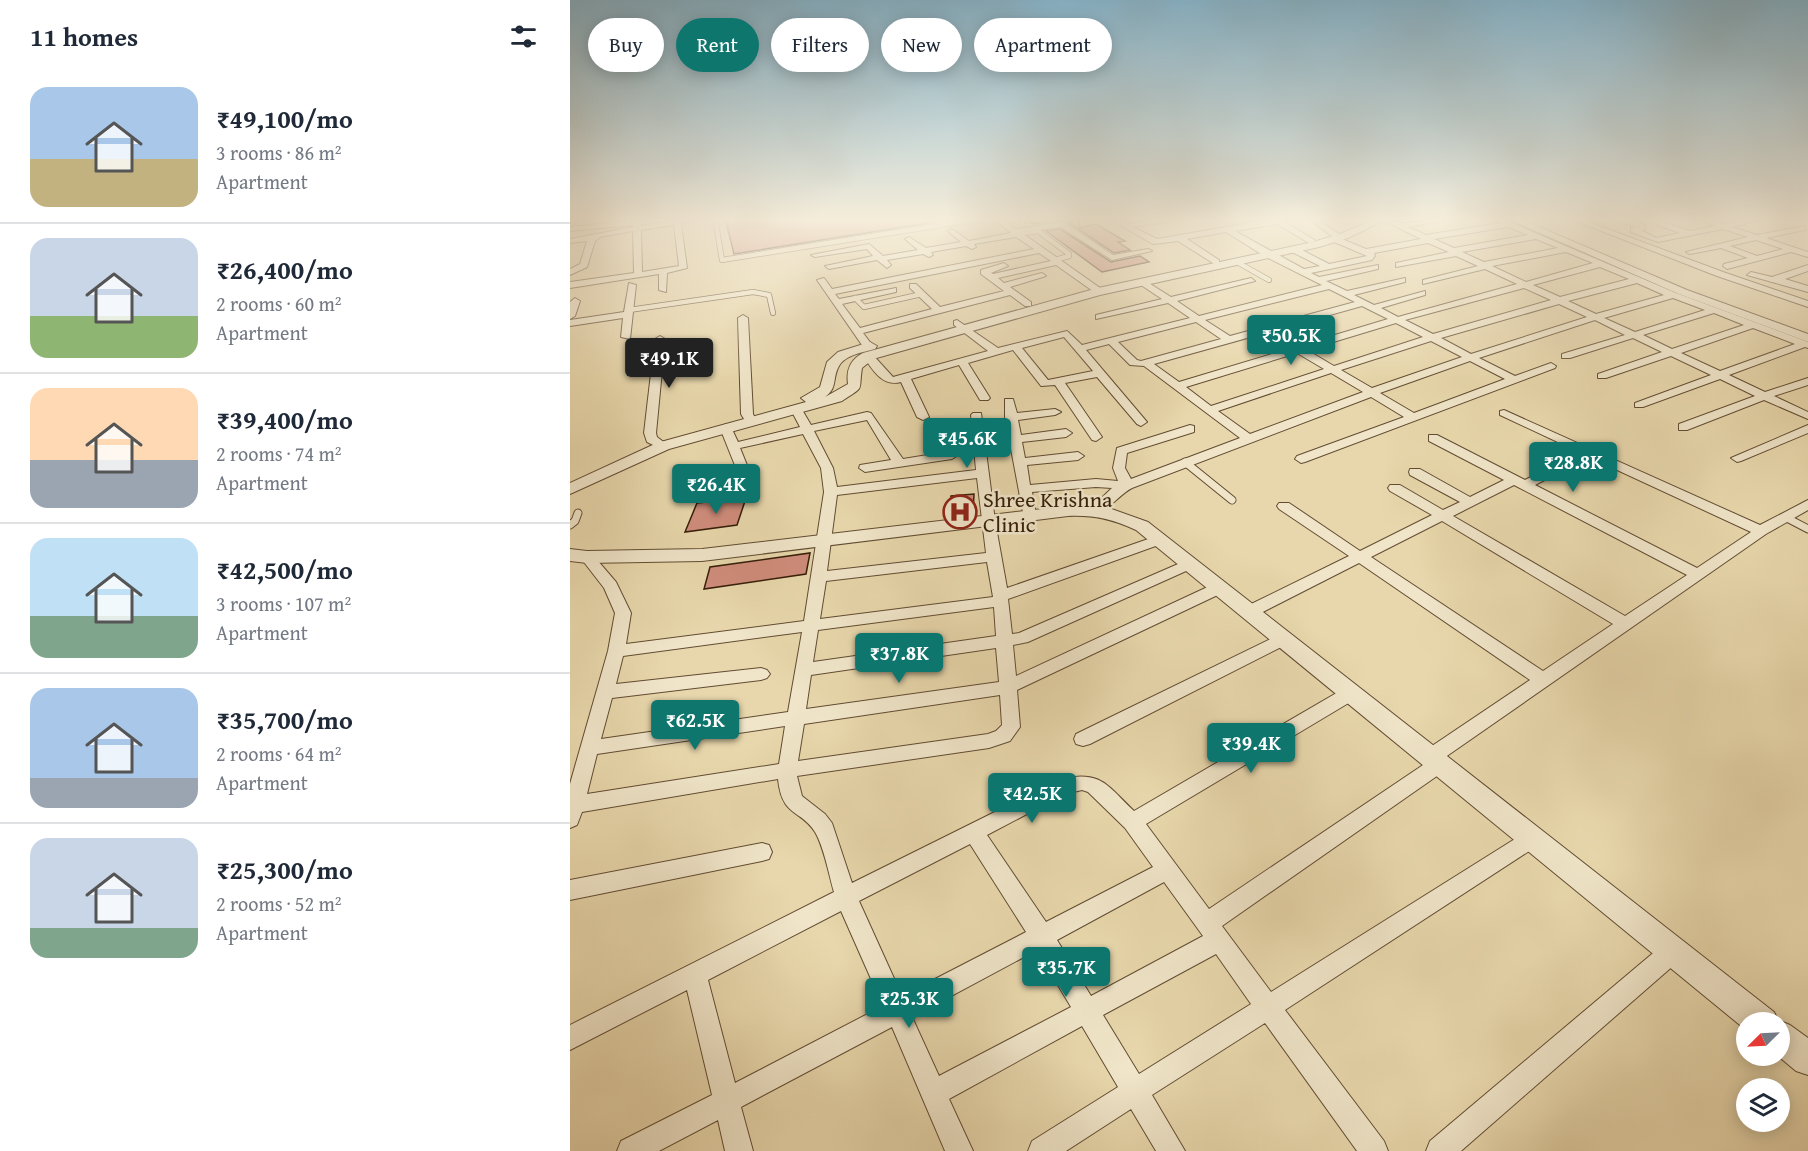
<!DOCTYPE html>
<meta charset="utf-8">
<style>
:root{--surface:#fff;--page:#f6f6f7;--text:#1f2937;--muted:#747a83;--line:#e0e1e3;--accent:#0f766e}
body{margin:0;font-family:"Gentium Book Plus",serif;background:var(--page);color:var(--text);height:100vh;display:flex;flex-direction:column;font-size:22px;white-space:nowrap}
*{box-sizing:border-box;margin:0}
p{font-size:20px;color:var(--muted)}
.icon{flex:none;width:33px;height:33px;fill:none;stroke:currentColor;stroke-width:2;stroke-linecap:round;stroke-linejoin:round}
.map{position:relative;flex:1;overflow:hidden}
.details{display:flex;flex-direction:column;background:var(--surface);width:570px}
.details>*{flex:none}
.banner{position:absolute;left:18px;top:18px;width:570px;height:54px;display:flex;gap:12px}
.needle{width:39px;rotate:246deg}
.buttons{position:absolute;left:1166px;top:1012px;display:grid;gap:12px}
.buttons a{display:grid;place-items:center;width:54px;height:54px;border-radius:50%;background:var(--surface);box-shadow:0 3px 15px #0003;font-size:30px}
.price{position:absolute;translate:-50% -51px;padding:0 14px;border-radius:6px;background:var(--accent);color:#fff;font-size:20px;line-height:39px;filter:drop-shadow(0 2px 3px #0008)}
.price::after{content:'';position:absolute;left:50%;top:36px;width:18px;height:14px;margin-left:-9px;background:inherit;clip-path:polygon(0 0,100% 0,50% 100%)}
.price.active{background:#222;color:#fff}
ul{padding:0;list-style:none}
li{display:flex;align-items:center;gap:18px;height:150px;padding:0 30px}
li+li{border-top:2px solid var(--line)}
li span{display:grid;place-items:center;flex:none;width:168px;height:120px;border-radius:18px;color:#555}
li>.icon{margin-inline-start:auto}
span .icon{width:72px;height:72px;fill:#fffc;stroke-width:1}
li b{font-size:26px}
h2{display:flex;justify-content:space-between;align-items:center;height:72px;padding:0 30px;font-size:26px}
.chip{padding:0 21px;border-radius:27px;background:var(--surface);box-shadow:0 3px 15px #0003;font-size:21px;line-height:54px}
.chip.active{background:var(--accent);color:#fff}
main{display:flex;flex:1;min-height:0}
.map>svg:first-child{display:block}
.building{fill:#d08d7c;stroke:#351e09;stroke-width:1.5}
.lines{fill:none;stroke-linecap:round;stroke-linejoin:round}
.service-far1-casing{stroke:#624c32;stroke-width:6}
.service-casing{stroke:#624c32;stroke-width:9}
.minor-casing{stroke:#624c32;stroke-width:2}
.tertiary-casing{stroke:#624c32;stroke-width:2}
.service-far1{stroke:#f0e5c9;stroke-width:4.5}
.service{stroke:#f0e5c9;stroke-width:7}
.minor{fill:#f0e5c9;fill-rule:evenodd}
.tertiary{fill:#f0e5c9;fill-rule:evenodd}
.labels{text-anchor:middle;stroke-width:5;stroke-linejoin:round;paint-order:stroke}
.poi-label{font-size:22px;fill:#351e09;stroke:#f0e5c9;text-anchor:start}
</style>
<main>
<section class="details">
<h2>11 homes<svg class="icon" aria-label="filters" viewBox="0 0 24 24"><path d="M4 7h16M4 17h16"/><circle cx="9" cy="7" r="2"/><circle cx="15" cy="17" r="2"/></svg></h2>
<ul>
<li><span style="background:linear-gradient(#a9c7e8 60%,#c2b280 0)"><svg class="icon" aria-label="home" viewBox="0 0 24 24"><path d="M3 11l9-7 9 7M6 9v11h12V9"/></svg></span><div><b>₹49,100/mo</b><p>3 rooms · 86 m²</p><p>Apartment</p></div></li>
<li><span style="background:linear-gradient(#c9d6e8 65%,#8fb573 0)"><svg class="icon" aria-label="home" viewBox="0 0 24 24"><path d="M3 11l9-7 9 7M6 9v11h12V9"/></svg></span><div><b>₹26,400/mo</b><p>2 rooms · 60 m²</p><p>Apartment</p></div></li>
<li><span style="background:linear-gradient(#ffd9b3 60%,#9aa5b1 0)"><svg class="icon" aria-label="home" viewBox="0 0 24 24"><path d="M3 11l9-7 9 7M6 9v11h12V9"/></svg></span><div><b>₹39,400/mo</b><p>2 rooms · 74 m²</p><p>Apartment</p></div></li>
<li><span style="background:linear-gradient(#bfe0f5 65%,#7fa58c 0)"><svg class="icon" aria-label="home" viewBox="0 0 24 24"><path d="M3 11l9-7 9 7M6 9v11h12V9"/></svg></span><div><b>₹42,500/mo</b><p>3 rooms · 107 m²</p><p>Apartment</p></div></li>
<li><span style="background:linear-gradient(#a9c7e8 75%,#9aa5b1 0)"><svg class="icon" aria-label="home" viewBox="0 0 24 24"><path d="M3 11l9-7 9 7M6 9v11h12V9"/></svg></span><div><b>₹35,700/mo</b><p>2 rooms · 64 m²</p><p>Apartment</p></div></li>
<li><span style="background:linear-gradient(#c9d6e8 75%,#7fa58c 0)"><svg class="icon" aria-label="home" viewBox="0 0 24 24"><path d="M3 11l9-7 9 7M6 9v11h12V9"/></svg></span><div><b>₹25,300/mo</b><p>2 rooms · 52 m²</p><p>Apartment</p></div></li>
</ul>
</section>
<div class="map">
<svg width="1238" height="1151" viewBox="0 0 1238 1151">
<rect width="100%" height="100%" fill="#e8d7ac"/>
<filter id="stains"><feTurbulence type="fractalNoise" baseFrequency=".00333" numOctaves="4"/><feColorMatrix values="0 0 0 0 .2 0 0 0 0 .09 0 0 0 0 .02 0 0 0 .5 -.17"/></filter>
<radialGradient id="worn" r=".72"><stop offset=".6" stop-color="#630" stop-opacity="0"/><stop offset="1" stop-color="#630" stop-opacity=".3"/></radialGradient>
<!-- building -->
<path class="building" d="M155,218H358V223L164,254Z
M463,218H509L510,228L526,224L555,241L548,242L560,250L544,253L495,220L463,224L460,222Z
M490,229L541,262L570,256L579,262L532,272L476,231Z
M404,494L403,514L379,516L381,496Z
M176,498L167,525L115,532L127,503Z
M240,553L236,574L134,589L140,567Z"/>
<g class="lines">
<defs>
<path id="service-far1" d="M145,218L152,260L415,218
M448,234L468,231L499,254V256L485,260
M667,262L699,280
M285,298L294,307L352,294
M59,310L183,292L199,295L203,313"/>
<path id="service" d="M615,462L662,500
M1215,517L1238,529
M0,525L5,521L8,513"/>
<path id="minor" d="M120,218L129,219L111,224L117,268L97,273L96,292L89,290V274L0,288V282L64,273L63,231L30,237L25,241L17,267L0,275V269L10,264L17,241L0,243V239L63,227V225L0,231V227L67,220L71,222V226ZM104,225L109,266L72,272L71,230Z
M422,218L432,220L461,218L458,220L438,223L446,229L494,222L543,255L578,249L582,251L542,260L490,227L452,233L533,290V294H527L486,265L428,278L434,283L472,273L476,276L440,287L461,302V306H455L440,295L293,333L303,346L298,349L294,348L247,280L254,278L262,289L464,249L446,237L404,244L406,247L402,249L396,246L361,252L363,255L359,257L353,254L317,260L321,265L317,268L307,260L259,269L255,266L303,256L297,249L245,257L241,255L299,244L313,256L348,250L335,239L339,237L356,248L391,242L378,231L382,229L399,241L441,233ZM469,253L481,261L423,274L421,273L438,266L434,263L411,270V274L434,291L370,307L346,284H340V288L362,309L290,328L272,304L326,292V288L269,299L265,294Z
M537,218H545L556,224L612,218L609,220L563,227L587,239L708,218L746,241L739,243L707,224L665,231L734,269L750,266L722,252V248H728L759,264L797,256L762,241L763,237L738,218H745L772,236V239L796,249L851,239L809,218C817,218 824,223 832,223C851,224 868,216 887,218L838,227L856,235L931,223L921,218H930L1106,293L1238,342V348L1235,347L1159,375L1195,392L1238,378V385L1204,396L1238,412V419L1194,400L1117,430H1109V424L1185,396L1150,379L1073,407H1065V403L1141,375L1101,356L1036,378H1028V374L1092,352L1063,338L1000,358H992V354L1055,335L1025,320L909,358L945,376L981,363L986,366L985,368L735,462L731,463L725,459L727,456L834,417L801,397L562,488C550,494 540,509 527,513L520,509L542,488L526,487L462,492L466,515L464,518H454L435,417V399H443L447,413L485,409L491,412L485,415L448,420L451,435L496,429L502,433L496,437L452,442L455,458L508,452L514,456L508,460L457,465L460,485L526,479L548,481L543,468L547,448L620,425L624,426V432L557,453L555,468L561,479L670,438L574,366L560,365L539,344L516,350L577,422L571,426L567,424L527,377L495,383L532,437L526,441L522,440L485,385L471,386L443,350L398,363L420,398L418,400H410L389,365L341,379L359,417L353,420L347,417L331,382C312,387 303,370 293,356L294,354H302L323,377L418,351L384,325V321L387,320L428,348L497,331L512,345L620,318L598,303L526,319V315L592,299L571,285V281L574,280L601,297L681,278L685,281L607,301L629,316L752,285L696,257L656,232L617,239L649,260V264L646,265L608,241L583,244ZM938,227L958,235L884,248L864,239ZM966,239L988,248L914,262L892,252ZM858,243L879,252L826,263V267L886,256L908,266L853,280V284L915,269L947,284L828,317L811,308L855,295V291L804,305L784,295L835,282V278L777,291L756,281L808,269V265L749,277L741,273L802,260L805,256L804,253ZM996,252L1023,263L956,282L922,266ZM1030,267L1059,279L990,297L963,285ZM1067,283L1094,295L1026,314L998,301ZM954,288L981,300L863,334L835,320ZM759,289L785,302L660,336L635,320ZM1103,298L1135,310L1065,332L1034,318ZM989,304L1017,317L901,354L871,338ZM792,306L818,319L609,382L584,364ZM1144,313L1174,325L1102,349L1073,335ZM626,322L651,339L571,361L567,360L548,342ZM826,323L853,337L764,366L737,350ZM1183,328L1225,344L1150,371L1111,353ZM494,337L523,371L478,380L452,348ZM861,341L892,357L802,388L771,370ZM727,353L754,369L641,406L616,387ZM900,361L935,379L844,413L810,393ZM761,373L793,392L680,434L648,411Z
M998,218H1008L1153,272L1238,301V307L1147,276Z
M1042,218H1052L1075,225V229L1071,230L1086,238L1110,233L1087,225V221H1090L1120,231L1145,226L1125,218H1134L1154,224L1198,218L1162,227L1187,235L1235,226V230L1196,238L1238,252V257L1221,252L1157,269L1153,266L1154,264L1178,258L1151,248L1120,254L1116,252L1178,237L1153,229L1088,242L1061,232V228L1065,227ZM1186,240L1213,249L1187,256L1160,246Z
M1238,265V271L1215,279L1238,286V292L1177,275L1181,272L1202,277Z
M59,283L66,285L60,339L51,337L53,318L0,326V320L54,312Z
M5,298L10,301L5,316L0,319V302Z
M173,315L178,318L183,414L187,422L181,426L177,424L171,414L168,318Z
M90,336L95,339L86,433L87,437L99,446L93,450L77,442L74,433L85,339Z
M227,407L231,408L241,425L297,412L301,413L333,459L382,451L388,455L382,459L295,472L289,468L290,465L321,460L297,420L244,431L263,468L267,487L406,470L401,415L403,413H411L425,521L437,588L584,537L589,536L596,540L594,543L438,599L442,634L449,633L615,561L620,559L627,564L625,567L458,642L443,645L446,676L644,584L649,583L657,588L654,592L447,690L450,727L440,741L419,748L227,776L232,796L255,814L262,823L282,883L491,779C531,770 537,785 564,811L775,688L781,686L787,688L790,693L787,698L576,824L639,909L856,763L851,757L853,752L960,680L789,563L685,616H673L671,612L673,608L779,556L709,509L707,506L709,503H719L790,551L862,515L820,491L818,488L820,485H830L873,510L890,502L840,475L839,472L840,469H850L900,497L934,480L859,441V435H867L955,480L1009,452L930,415V411L934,410L1190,525L1238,500V510L1196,534L874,758L879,764L877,769L652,926L701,992L956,832L963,829L970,832L973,838L970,844L715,1010L814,1141L818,1151H787L695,1023L582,1095L615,1151H586L561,1109L496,1151H458L462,1141L548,1087L512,1026L379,1099L403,1151H375L322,1027L171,1107L183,1151H155L148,1120L89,1151H47L51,1141L142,1095L117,990L0,1050V1025L264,892C259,875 254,847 245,832C231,809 212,818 208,779L12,812L7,825L0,828V784L38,651L45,613L34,588L10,557L17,552L22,554L46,582L61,613L56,644L234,621L254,492L251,468L233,434L170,448L183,480L182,483H172L150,428L156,424L160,425L168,442L230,427L221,410ZM1019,457L1181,532L1127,568L965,485ZM407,478L416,553L257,571L267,495ZM944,485L1117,575L1055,616L883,516ZM872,521L1043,624L973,671L801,557ZM417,562L423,597L250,619L256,581ZM424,607L426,636L243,662L248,630ZM232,632L218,712L31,739L42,698L191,680L197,678L200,674L197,670L191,668L46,684L53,656ZM426,648L429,682L236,709L241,675ZM430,695L432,725L426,731L418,734L228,761L234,724ZM215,726L209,764L17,794L27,754ZM512,790L518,792L555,828L583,867L476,922L417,835L495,794ZM400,844L456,932L332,996L289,901ZM594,882L633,936L521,996L487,940ZM271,911L313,1006L165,1083L138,980ZM467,950L501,1007L369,1076L342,1017ZM646,954L681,1004L569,1074L533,1015Z
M1238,425V433L1171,461L1167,462L1161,458Z
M713,633L719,635L721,639L719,643L520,744L513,746L506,744L504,739L506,734Z
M192,843L199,845L202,852L199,859L192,861L0,900V880Z
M1103,940L1111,943L1114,951L1111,959L891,1151H856L860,1141L1095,943Z"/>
<path id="tertiary" d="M807,218H819L778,238L749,247L530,295L303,359L292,368C288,393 296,385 272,401L99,449L0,494V483L87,443L236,402L231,398L250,387L257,362L268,352L300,342L307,346L305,349C294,352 275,355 269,366C262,378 268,388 255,397L278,384C276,370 280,360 293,353L528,288L743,242L770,234Z
M936,218H948L1117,290L1238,334V342L1109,294Z
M498,506L536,507L578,522L1204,1012L1208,1020L1220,1025L1238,1038V1075L1226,1071L1208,1056L1209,1023H1176V1030L566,530C542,519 524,515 498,516L132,561L17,563L0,561V549L17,551L132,549Z"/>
</defs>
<!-- service-far1 casing -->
<use href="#service-far1" class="service-far1-casing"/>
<!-- service casing -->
<use href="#service" class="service-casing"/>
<!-- minor casing -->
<use href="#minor" class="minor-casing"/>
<!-- tertiary casing -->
<use href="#tertiary" class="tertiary-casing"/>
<!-- service-far1 -->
<use href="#service-far1" class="service-far1"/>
<!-- service -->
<use href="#service" class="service"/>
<!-- minor -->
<use href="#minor" class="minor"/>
<!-- tertiary -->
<use href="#tertiary" class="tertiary"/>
</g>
<!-- sky -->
<linearGradient id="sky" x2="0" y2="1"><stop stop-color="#87b6ce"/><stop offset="0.58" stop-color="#f5edda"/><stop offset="1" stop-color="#f5edda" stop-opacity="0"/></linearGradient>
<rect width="1238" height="379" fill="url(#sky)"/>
<!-- icons -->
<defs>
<symbol id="hospital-ring" viewBox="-11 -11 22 22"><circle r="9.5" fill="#f0e5c9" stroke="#8f2418" stroke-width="1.5"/><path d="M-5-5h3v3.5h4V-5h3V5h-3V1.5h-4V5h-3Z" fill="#8f2418"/></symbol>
</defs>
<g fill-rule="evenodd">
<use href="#hospital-ring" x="371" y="493" width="38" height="38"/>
</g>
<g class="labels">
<!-- poi labels -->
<g class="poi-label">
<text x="413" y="507">Shree Krishna<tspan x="413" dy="25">Clinic</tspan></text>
</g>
</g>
<rect width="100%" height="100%" filter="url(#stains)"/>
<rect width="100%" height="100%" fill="url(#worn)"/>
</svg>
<div class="buttons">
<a><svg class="needle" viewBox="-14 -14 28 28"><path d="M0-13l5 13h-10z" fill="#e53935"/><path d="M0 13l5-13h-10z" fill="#747a83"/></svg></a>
<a><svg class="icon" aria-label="layers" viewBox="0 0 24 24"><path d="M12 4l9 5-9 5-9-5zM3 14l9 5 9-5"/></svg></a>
</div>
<b class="price" style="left:721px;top:366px">₹50.5K</b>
<b class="price active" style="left:99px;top:389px">₹49.1K</b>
<b class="price" style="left:397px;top:469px">₹45.6K</b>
<b class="price" style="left:1003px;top:493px">₹28.8K</b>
<b class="price" style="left:146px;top:515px">₹26.4K</b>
<b class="price" style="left:329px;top:684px">₹37.8K</b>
<b class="price" style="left:125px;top:751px">₹62.5K</b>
<b class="price" style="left:681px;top:774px">₹39.4K</b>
<b class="price" style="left:462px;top:824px">₹42.5K</b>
<b class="price" style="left:496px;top:998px">₹35.7K</b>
<b class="price" style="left:339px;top:1029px">₹25.3K</b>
<div class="banner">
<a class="chip">Buy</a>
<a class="chip active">Rent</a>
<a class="chip">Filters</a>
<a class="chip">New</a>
<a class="chip">Apartment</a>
</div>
</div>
</main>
